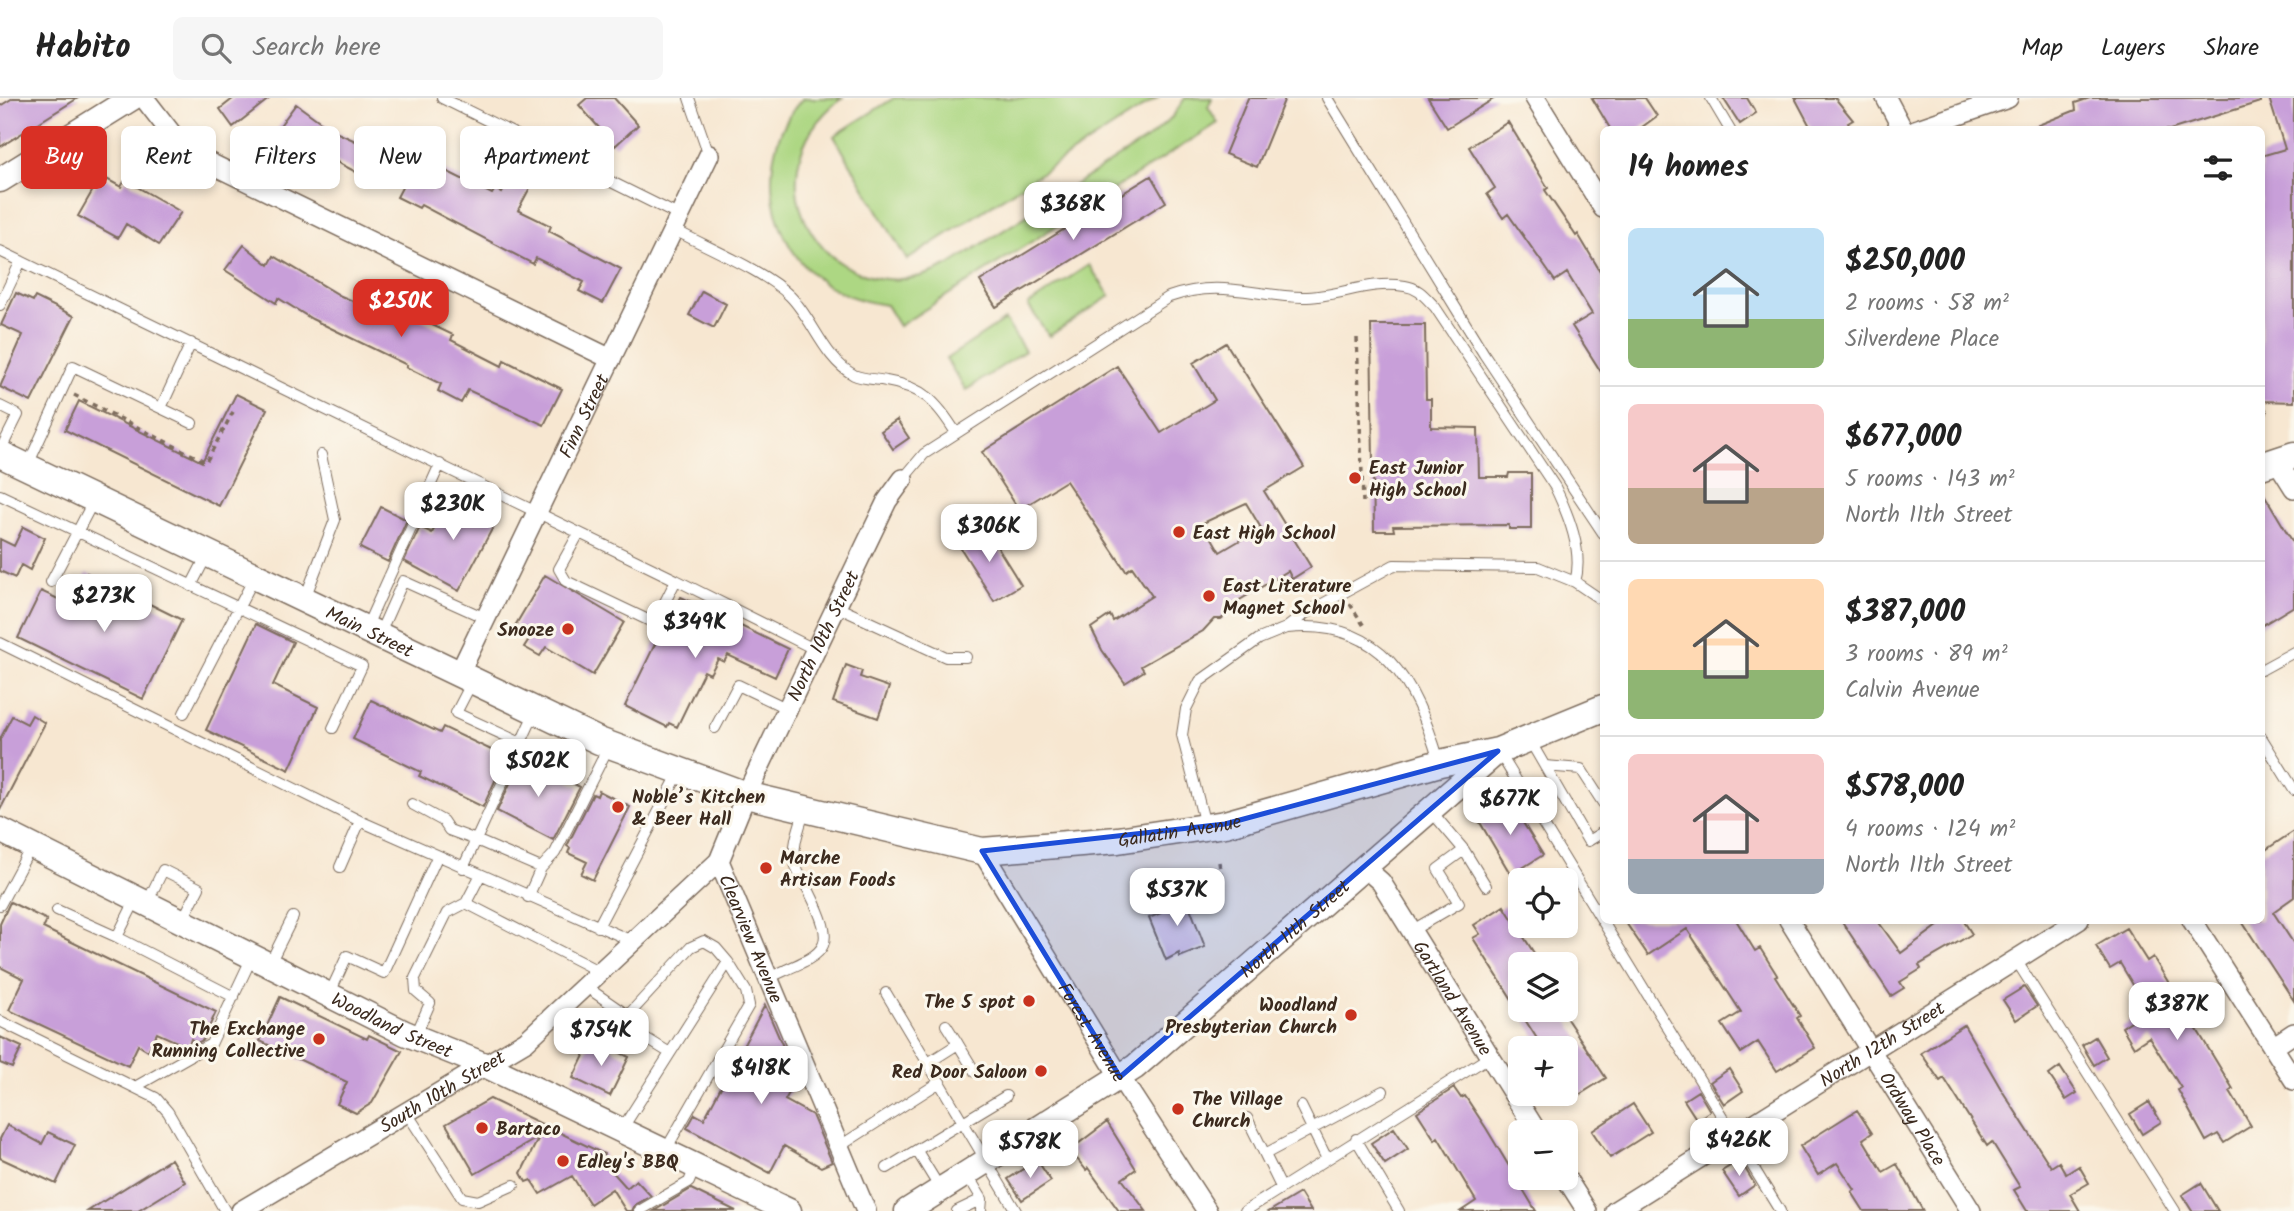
<!DOCTYPE html>
<meta charset="utf-8">
<style>
:root{--surface:#fff;--page:#f6f6f6;--text:#222;--muted:#767676;--line:#e0e0e0;--accent:#d93025}
body{margin:0;font-family:Kalam,sans-serif;background:var(--page);color:var(--text);height:100vh;display:flex;flex-direction:column;font-size:26px;white-space:nowrap}
*{box-sizing:border-box;margin:0}
p{font-size:23px;color:var(--muted)}
.icon{flex:none;width:38px;height:38px;fill:none;stroke:currentColor;stroke-width:2;stroke-linecap:round;stroke-linejoin:round}
.map{position:relative;flex:1;overflow:hidden}
.drawer{position:absolute;left:1600px;top:28px;width:665px;height:798px;display:flex;flex-direction:column;background:var(--surface);border-radius:10px;box-shadow:0 4px 10px #0003}
.drawer>*{flex:none}
.banner{position:absolute;left:21px;top:28px;width:665px;height:63px;display:flex;gap:14px}
.fabs{position:absolute;left:1508px;top:770px;display:grid;gap:14px}
.fabs a{display:grid;place-items:center;width:70px;height:70px;border-radius:10px;background:var(--surface);box-shadow:0 4px 10px #0003;font-size:35px}
.price{position:absolute;translate:-50% -60px;padding:0 16px;border-radius:14px;background:#fff;color:#222;font-size:23px;line-height:46px;filter:drop-shadow(0 2px 4px #0008)}
.price::after{content:'';position:absolute;left:50%;top:42px;width:21px;height:16px;margin-left:-10px;background:inherit;clip-path:polygon(0 0,100% 0,50% 100%)}
.price.on{background:var(--accent);color:#fff}
ul{padding:0;list-style:none}
li{display:flex;align-items:center;gap:21px;height:175px;padding:0 28px}
li+li{border-top:2px solid var(--line)}
li span{display:grid;place-items:center;flex:none;width:196px;height:140px;border-radius:10px;color:#555}
li>.icon{margin-inline-start:auto}
span .icon{width:84px;height:84px;fill:#fffc;stroke-width:1}
li b{font-size:30px}
h2{display:flex;justify-content:space-between;align-items:center;height:84px;padding:0 28px;font-size:30px}
.tag{padding:0 24px;border-radius:10px;background:var(--surface);box-shadow:0 4px 10px #0003;font-size:24px;line-height:63px}
.tag.on{background:var(--accent);color:#fff}
header{display:flex;align-items:center;gap:42px;box-sizing:border-box;height:98px;padding:0 35px;background:var(--surface);border-bottom:2px solid var(--line)}
header strong{font-size:33px}
nav{display:flex;gap:38px;margin-inline-start:auto;font-size:24px}
.search{width:490px;height:63px;background:var(--page);display:flex;align-items:center;gap:18px;box-sizing:border-box;padding:0 24px;border-radius:10px;color:var(--muted);font-size:26px}
.map>svg:first-child{display:block}
.green{fill:#add783;stroke:#748050;stroke-width:2}
.building{fill:#c89fd9;fill-rule:evenodd}
.lines{fill:none;stroke-linecap:round;stroke-linejoin:round}
.service-casing{stroke:#7d6c5d;stroke-width:12}
.minor-casing{stroke:#7d6c5d;stroke-width:22}
.tertiary-casing{stroke:#7d6c5d;stroke-width:27}
.secondary-casing{stroke:#7d6c5d;stroke-width:29}
.path{stroke:#7d6c5d;stroke-width:3.5;stroke-dasharray:5 5;stroke-linecap:butt}
.service{stroke:#fff;stroke-width:10}
.minor{stroke:#fff;stroke-width:19}
.tertiary{stroke:#fff;stroke-width:24}
.secondary{stroke:#fff;stroke-width:26}
.marked{fill:#1d4ed8;fill-opacity:0.2;stroke:#1d4ed8;stroke-width:5;stroke-linejoin:round}
.poi-dot{fill:#c8321e;stroke:#fbf7ec;stroke-width:2.5}
.labels{text-anchor:middle;stroke-width:6;stroke-linejoin:round;paint-order:stroke}
.street-label{font-size:19px;fill:#3b2a1e;stroke:#fbf7ec}
.poi-label{font-size:19px;font-weight:bold;fill:#3b2a1e;stroke:#fbf7ec;text-anchor:start}
</style>
<header>
<strong>Habito</strong>
<div class="search"><svg class="icon" aria-label="search" viewBox="0 0 24 24"><circle cx="10" cy="10" r="6"/><path d="M15 15l6 6"/></svg>Search here</div>
<nav><a>Map</a><a>Layers</a><a>Share</a></nav>
</header>
<div class="map">
<svg width="2294" height="1113" viewBox="0 0 2294 1113">
<rect width="100%" height="100%" fill="#fbf7ec"/>
<filter id="ink" filterUnits="userSpaceOnUse"><feTurbulence type="fractalNoise" baseFrequency=".0143" numOctaves="2"/><feDisplacementMap in="SourceGraphic" scale="14" xChannelSelector="R" yChannelSelector="G"/><feConvolveMatrix kernelMatrix="1 2 1 2 8 2 1 2 1" color-interpolation-filters="sRGB"/></filter>
<filter id="wash" filterUnits="userSpaceOnUse"><feTurbulence type="fractalNoise" baseFrequency=".00686" numOctaves="4" result="noise"/><feDisplacementMap in="SourceGraphic" scale="28" xChannelSelector="R" yChannelSelector="G"/><feGaussianBlur stdDeviation="1.57" result="paint"/><feColorMatrix in="noise" values="0 0 0 0 0 0 0 0 0 0 0 0 0 0 0 0 0 1.4 0 .05"/><feComposite in="paint" operator="in"/></filter>
<g filter="url(#wash)">
<rect width="100%" height="100%" fill="#f7e7d1"/>
<!-- green -->
<path class="green" d="M803,0H842C737,79 833,228 949,167L1150,39L1173,18L1185,0H1212L1208,9L1218,25L899,228L886,207C860,203 837,196 816,179C764,136 756,50 803,0Z
M894,0H1157L907,162L834,38Z
M1089,167L1110,198L1049,238L1028,207Z
M1005,222L1025,253L966,292L946,261Z"/>
<g id="blocks">
<!-- building -->
<path class="building" d="M13,0H78L0,49V8Z
M234,0H270L233,29L220,11Z
M587,0H614L638,27L615,48L579,7Z
M1248,0H1285L1257,69L1225,56Z
M1428,0H1495L1447,30Z
M1592,0H1645L1657,18L1638,32H1611Z
M1723,0H1747L1756,15L1740,26Z
M1795,0H1835L1853,22L1848,25L1853,32H1812Z
M2090,0H2260V4L2170,32H2026L2076,12L2075,5Z
M2269,0H2294V304L2261,303V58L2285,51Z
M296,6L333,33L360,45L368,48L373,37L392,46L373,83L337,64L334,73L298,57L296,59L270,41Z
M1508,24L1548,90L1545,92L1576,138L1578,136L1603,178V277L1572,228L1592,216L1567,175L1555,183L1508,116L1503,120L1487,96L1495,90L1469,49Z
M418,59L492,96L495,91L502,95L513,73L533,84L518,112L551,128L549,133L621,171L603,205L579,193L584,184L536,160L533,166L421,107L419,110L397,99Z
M101,78L121,89L125,82L181,114L159,147L126,126L118,140L78,118Z
M1151,78L1166,104L996,209L980,183Z
M244,147L269,167L274,158L341,198L390,219L395,209L453,237L451,242L502,268L504,262L562,291L544,327L468,292L461,305L438,293L441,286L406,269L407,267L312,221L278,200L276,205L225,172Z
M702,193L726,206L714,230L689,217Z
M16,195L33,203L35,199L74,218L31,304L0,289L23,237L1,227Z
M1371,227H1425L1426,301H1431V329L1478,330L1479,379H1508L1509,375H1531V431H1509V427L1393,428L1394,433H1374Z
M1226,245L1304,369L1264,393L1311,469L1292,481L1288,473L1228,509L1229,515L1221,521H1214L1203,533L1141,568L1144,573L1125,585L1102,552L1091,530L1110,517L1113,523L1152,498L1132,469L1126,473L1066,383L1019,412L982,354L1117,268L1161,335L1215,302L1193,265ZM1246,405L1261,430L1220,454L1203,425Z
M236,296L267,311L219,408L65,332L79,303L202,364Z
M897,322L909,340L893,351L881,333Z
M2261,391L2294,446V508L2261,528Z
M454,394L499,418L459,493L404,463L420,429L432,435Z
M381,409L407,422L388,464L360,450Z
M23,429L45,440L30,472L21,467L15,480L0,473V441L14,448Z
M985,429L1021,487L994,503L958,446Z
M87,475L182,522L143,601L18,540L41,493L71,507Z
M545,477L624,524L593,577L546,549L540,558L524,549L531,538L515,528Z
M681,499L788,551L775,579L728,557L724,564L718,561L710,576L704,573L677,629L669,625L667,629L625,608L671,513L674,514Z
M256,526L293,544L273,587L318,609L289,672L206,632Z
M846,567L862,573L860,579L889,589L878,620L833,604Z
M371,602L440,635L443,629L506,659L483,709L419,678L421,674L353,641Z
M32,617L45,625L0,712V641L12,618L27,626Z
M531,664L580,689L553,742L497,713L519,666L528,670Z
M599,693L630,709L593,782L581,776L587,764L568,755L570,750L567,748L593,696L597,698Z
M1509,702L1543,757L1511,777L1478,721Z
M2294,733V799L2273,814L2294,846V903L2241,822H2261V755Z
M1184,794L1205,849L1180,859L1179,855L1166,862L1149,820L1161,815L1158,804Z
M10,804L47,822L43,830L216,914L203,942L197,945L191,941L188,949L157,935L148,953L138,947L128,968L9,912L24,881L0,869V826Z
M1504,808L1541,866H1521V912H1561L1606,980L1574,1000L1566,987V950H1543L1473,840L1480,836L1474,827Z
M1624,822H1736L1755,853L1760,850L1777,877L1775,878L1800,918L1797,920L1815,950L1777,973L1758,944L1741,955L1722,926L1741,914L1687,831L1648,857Z
M1841,822H1877L1901,855L1946,822H1963L1972,836L1919,867L1921,871L1900,884L1904,890L1891,898Z
M2126,830L2147,863L2153,859L2233,991L2230,993L2251,1028L2224,1045L2218,1036L2206,1043L2178,992L2181,990L2149,939L2134,949L2122,929L2148,912L2120,865L2110,871L2096,848Z
M2024,889L2037,908L2016,922L2003,902Z
M280,899L367,941L369,937L402,953L372,1005L356,1015L337,1006L347,984L260,943Z
M765,907L797,981L785,1002L812,1017L832,1064L821,1069L784,1048L770,1075L687,1030L695,1016L704,1021Z
M1964,927L2001,991L2051,1069L2059,1064L2066,1076L2079,1068L2089,1085L2070,1096L2080,1113H2027L2014,1092L2020,1089L1992,1044L1987,1048L1944,980L1940,983L1921,955Z
M0,939L22,949L12,970L0,965Z
M2095,939L2107,959L2094,967L2082,947Z
M592,941L629,959L610,998L573,980Z
M2060,969L2077,995L2066,1002L2049,977Z
M1729,971L1743,993L1724,1006L1710,984Z
M1454,990L1461,1000L1465,998L1486,1030L1536,1113H1461L1476,1103L1438,1039L1435,1042L1417,1014Z
M1698,993L1710,1013L1697,1022L1684,1002Z
M490,1001L604,1056L602,1062L627,1090L636,1082L651,1098L635,1107L632,1113H626L612,1091L590,1106L572,1078L540,1096L531,1082L526,1084L521,1075L539,1039L475,1076L446,1026Z
M2149,1004L2161,1024L2142,1036L2130,1016Z
M1633,1006L1651,1034L1610,1060L1592,1033Z
M1857,1012L1872,1035L1863,1041L1883,1074L1897,1066L1923,1113H1864L1852,1094L1855,1092L1837,1065L1818,1077L1800,1048Z
M1107,1024L1136,1071L1122,1081L1146,1113H1119L1088,1070L1086,1072L1070,1052Z
M7,1027L42,1046L48,1034L75,1047L56,1086L0,1060V1041Z
M1394,1030L1408,1051L1385,1066L1371,1045Z
M171,1061L185,1084L138,1113H88Z
M1037,1062L1051,1083L1022,1102L1008,1081Z
M1740,1062L1755,1087L1739,1098L1722,1073Z
M2201,1085L2218,1113H2192L2182,1097Z
M691,1091L736,1113H654Z
M1300,1095L1311,1113H1270Z"/>
</g>
</g>
<g filter="url(#ink)">
<use href="#blocks" fill-opacity="0" stroke="#7d6c5d" stroke-width="2"/>
<g class="lines">
<defs>
<path id="service" d="M442,0L680,118
M689,0L709,57
M1327,0L1484,256L1603,435
M1711,0L1730,32
M673,131C706,149 765,173 790,198C813,221 824,261 854,277C862,281 877,281 886,283C923,289 937,304 956,335
M0,153L676,482
M0,207L21,163
M0,308L18,317L0,353
M161,310L191,245
M2261,314H2262
M27,369L73,268L192,325
M903,381L924,356L1169,199C1221,181 1252,198 1303,199C1339,199 1368,182 1405,188C1419,190 1425,199 1435,209L1555,389C1568,416 1584,454 1575,484
M0,397L362,568L333,630
M579,435L559,471L566,483L650,523L656,522L676,482L816,552
M51,484L94,402
M191,488L207,457
M305,500L335,422L321,357
M837,509L946,559H966
M367,528L440,366
M1287,530C1381,520 1415,583 1439,663
M379,537L403,483L485,520
M0,545L360,723L632,843
M2261,572L2294,554
M472,584L456,615L521,645
M535,614L476,742L541,770
M184,615L254,480
M715,630L738,587L788,611
M2261,639L2294,692
M1529,641L1588,743L1603,734
M1499,654L1780,1113
M1545,668L1581,671L1603,705
M412,706L443,723L449,732L476,742L463,770
M1205,727L1182,637L1186,611L1200,583L1259,541L1286,530L1306,515L1394,467L1538,469L1575,484L1603,503
M1464,752L1486,788
M340,769L360,723
M528,799L541,770L555,755L609,648
M136,801L117,839L234,899
M147,805L163,772L199,790L182,823
M466,805L600,874
M0,807L31,749
M57,812L117,839
M598,829L680,673
M1411,833L1459,805L1438,771L1464,752L1431,713
M2016,862L2175,1113
M269,867L293,819
M768,880C825,854 840,855 809,793C804,784 796,774 795,764C792,747 800,728 805,711
M585,888L627,917
M886,895L1016,1113
M329,897L347,858L384,875L437,759
M0,923L156,1000L168,1014L225,1113
M415,939L430,905L416,893L415,880L447,815L466,805L480,778
M958,946L975,974
M928,965L958,946L946,927
M135,989L211,946L252,859
M1301,1008L1326,1059
M407,1015L462,1100L478,1103L514,1087
M1247,1020L1281,1089
M622,1031L728,864L716,850L704,843L691,849L621,925L670,955
M1356,1041L1399,1113
M840,1048L940,984
M665,1053L749,907L746,893L728,864
M917,1053L941,1092
M1265,1056L1383,993
M887,1070L1006,998
M967,1076L982,1101L981,1113
M639,1113L689,1084L695,1069
M957,1113L982,1101
M1245,1113L1489,959"/>
<g id="minor">
<path d="M144,0L185,53L611,261"/>
<path d="M1535,0L1603,110"/>
<path d="M1886,0L1903,32"/>
<path d="M1915,32L2008,0"/>
<path d="M2277,363L2294,390"/>
<path id="s1" d="M458,578L709,57"/>
<path id="s2" d="M982,753L1120,979L1207,1113"/>
<path id="s3" d="M719,763L866,1113"/>
<path id="s4" d="M1364,769L1381,784L1537,1034"/>
<path id="s5" d="M1789,822L1971,1113"/>
<path d="M2192,822L2294,982"/>
<path d="M2273,949L2294,935"/>
<path d="M1566,1080L1587,1113"/>
<path id="s6" d="M241,1113L526,943L719,763L746,697L887,403L903,381"/>
<path id="s7" d="M1615,1113L2079,822"/>
</g>
<g id="tertiary">
<path d="M0,82L132,0"/>
<path id="s8" d="M0,732L405,935L487,968L789,1113"/>
<path id="s9" d="M907,1113L1135,969L1498,653"/>
</g>
<g id="secondary">
<path id="s10" d="M0,356L599,643L746,697L982,753L1118,742L1225,726L1440,665L1498,653L1603,610"/>
<path d="M2261,368L2294,357"/>
</g>
</defs>
<!-- service casing -->
<use href="#service" class="service-casing"/>
<!-- minor casing -->
<use href="#minor" class="minor-casing"/>
<!-- tertiary casing -->
<use href="#tertiary" class="tertiary-casing"/>
<!-- secondary casing -->
<use href="#secondary" class="secondary-casing"/>
<!-- path -->
<path class="path" d="M1357,240L1363,404
M74,297L206,364L234,312
M1350,506L1364,528
M1219,764L1221,777"/>
<!-- service -->
<use href="#service" class="service"/>
<!-- minor -->
<use href="#minor" class="minor"/>
<!-- tertiary -->
<use href="#tertiary" class="tertiary"/>
<!-- secondary -->
<use href="#secondary" class="secondary"/>
</g>
</g>
<!-- marked area -->
<path class="marked" d="M1498,653L1120,979L982,753L1225,726Z"/>
<!-- markers -->
<g class="poi-dot">
<circle cx="1355" cy="380" r="7"/>
<circle cx="1179" cy="434" r="7"/>
<circle cx="1209" cy="498" r="7"/>
<circle cx="568" cy="531" r="7"/>
<circle cx="618" cy="709" r="7"/>
<circle cx="766" cy="770" r="7"/>
<circle cx="1029" cy="903" r="7"/>
<circle cx="1351" cy="917" r="7"/>
<circle cx="319" cy="941" r="7"/>
<circle cx="1041" cy="973" r="7"/>
<circle cx="1178" cy="1011" r="7"/>
<circle cx="482" cy="1030" r="7"/>
<circle cx="563" cy="1063" r="7"/>
</g>
<g class="labels">
<!-- street labels -->
<g class="street-label">
<text dy="7" stroke="none"><textPath href="#s1" startOffset="289">Finn Street</textPath></text>
<text dy="7" stroke="none"><textPath href="#s10" startOffset="410">Main Street</textPath></text>
<text dy="7" stroke="none"><textPath href="#s6" startOffset="844">North 10th Street</textPath></text>
<text dy="7" stroke="none"><textPath href="#s10" startOffset="1262">Gallatin Avenue</textPath></text>
<text dy="7" stroke="none"><textPath href="#s9" startOffset="481">North 11th Street</textPath></text>
<text dy="7" stroke="none"><textPath href="#s3" startOffset="84">Clearview Avenue</textPath></text>
<text dy="7" stroke="none"><textPath href="#s4" startOffset="159">Gartland Avenue</textPath></text>
<text dy="7" stroke="none"><textPath href="#s8" startOffset="438">Woodland Street</textPath></text>
<text dy="7" stroke="none"><textPath href="#s2" startOffset="212">Forest Avenue</textPath></text>
<text dy="7" stroke="none"><textPath href="#s7" startOffset="315">North 12th Street</textPath></text>
<text dy="7" stroke="none"><textPath href="#s6" startOffset="234">South 10th Street</textPath></text>
<text dy="7" stroke="none"><textPath href="#s5" startOffset="234">Ordway Place</textPath></text>
</g>
<!-- poi labels -->
<g class="poi-label">
<text x="1369" y="376">East Junior<tspan x="1369" dy="22">High School</tspan></text>
<text x="1193" y="441">East High School</text>
<text x="1223" y="494">East Literature<tspan x="1223" dy="22">Magnet School</tspan></text>
<text x="554" y="538" text-anchor="end">Snooze</text>
<text x="632" y="705">Noble’s Kitchen<tspan x="632" dy="22">&amp; Beer Hall</tspan></text>
<text x="780" y="766">Marche<tspan x="780" dy="22">Artisan Foods</tspan></text>
<text x="1015" y="910" text-anchor="end">The 5 spot</text>
<text x="1337" y="913" text-anchor="end">Woodland<tspan x="1337" dy="22">Presbyterian Church</tspan></text>
<text x="305" y="937" text-anchor="end">The Exchange<tspan x="305" dy="22">Running Collective</tspan></text>
<text x="1027" y="980" text-anchor="end">Red Door Saloon</text>
<text x="1192" y="1007">The Village<tspan x="1192" dy="22">Church</tspan></text>
<text x="496" y="1037">Bartaco</text>
<text x="577" y="1070">Edley's BBQ</text>
</g>
</g>
</svg>
<div class="fabs">
<a><svg class="icon" aria-label="locate" viewBox="0 0 24 24"><circle cx="12" cy="12" r="6"/><path d="M12 2v4M12 18v4M2 12h4M18 12h4"/></svg></a>
<a><svg class="icon" aria-label="layers" viewBox="0 0 24 24"><path d="M12 4l9 5-9 5-9-5zM3 14l9 5 9-5"/></svg></a>
<a>+</a>
<a>−</a>
</div>
<b class="price" style="left:1073px;top:144px">$368K</b>
<b class="price on" style="left:401px;top:241px">$250K</b>
<b class="price" style="left:453px;top:444px">$230K</b>
<b class="price" style="left:989px;top:466px">$306K</b>
<b class="price" style="left:104px;top:536px">$273K</b>
<b class="price" style="left:695px;top:562px">$349K</b>
<b class="price" style="left:538px;top:701px">$502K</b>
<b class="price" style="left:1510px;top:739px">$677K</b>
<b class="price" style="left:1177px;top:830px">$537K</b>
<b class="price" style="left:2177px;top:944px">$387K</b>
<b class="price" style="left:601px;top:970px">$754K</b>
<b class="price" style="left:761px;top:1008px">$418K</b>
<b class="price" style="left:1739px;top:1080px">$426K</b>
<b class="price" style="left:1030px;top:1082px">$578K</b>
<div class="banner">
<a class="tag on">Buy</a>
<a class="tag">Rent</a>
<a class="tag">Filters</a>
<a class="tag">New</a>
<a class="tag">Apartment</a>
</div>
<section class="drawer">
<h2>14 homes<svg class="icon" aria-label="filters" viewBox="0 0 24 24"><path d="M4 7h16M4 17h16"/><circle cx="9" cy="7" r="2"/><circle cx="15" cy="17" r="2"/></svg></h2>
<ul>
<li><span style="background:linear-gradient(#bfe0f5 65%,#8fb573 0)"><svg class="icon" aria-label="home" viewBox="0 0 24 24"><path d="M3 11l9-7 9 7M6 9v11h12V9"/></svg></span><div><b>$250,000</b><p>2 rooms · 58 m²</p><p>Silverdene Place</p></div></li>
<li><span style="background:linear-gradient(#f6c9c9 60%,#b9a48a 0)"><svg class="icon" aria-label="home" viewBox="0 0 24 24"><path d="M3 11l9-7 9 7M6 9v11h12V9"/></svg></span><div><b>$677,000</b><p>5 rooms · 143 m²</p><p>North 11th Street</p></div></li>
<li><span style="background:linear-gradient(#ffd9b3 65%,#8fb573 0)"><svg class="icon" aria-label="home" viewBox="0 0 24 24"><path d="M3 11l9-7 9 7M6 9v11h12V9"/></svg></span><div><b>$387,000</b><p>3 rooms · 89 m²</p><p>Calvin Avenue</p></div></li>
<li><span style="background:linear-gradient(#f6c9c9 75%,#9aa5b1 0)"><svg class="icon" aria-label="home" viewBox="0 0 24 24"><path d="M3 11l9-7 9 7M6 9v11h12V9"/></svg></span><div><b>$578,000</b><p>4 rooms · 124 m²</p><p>North 11th Street</p></div></li>
</ul>
</section>
</div>
